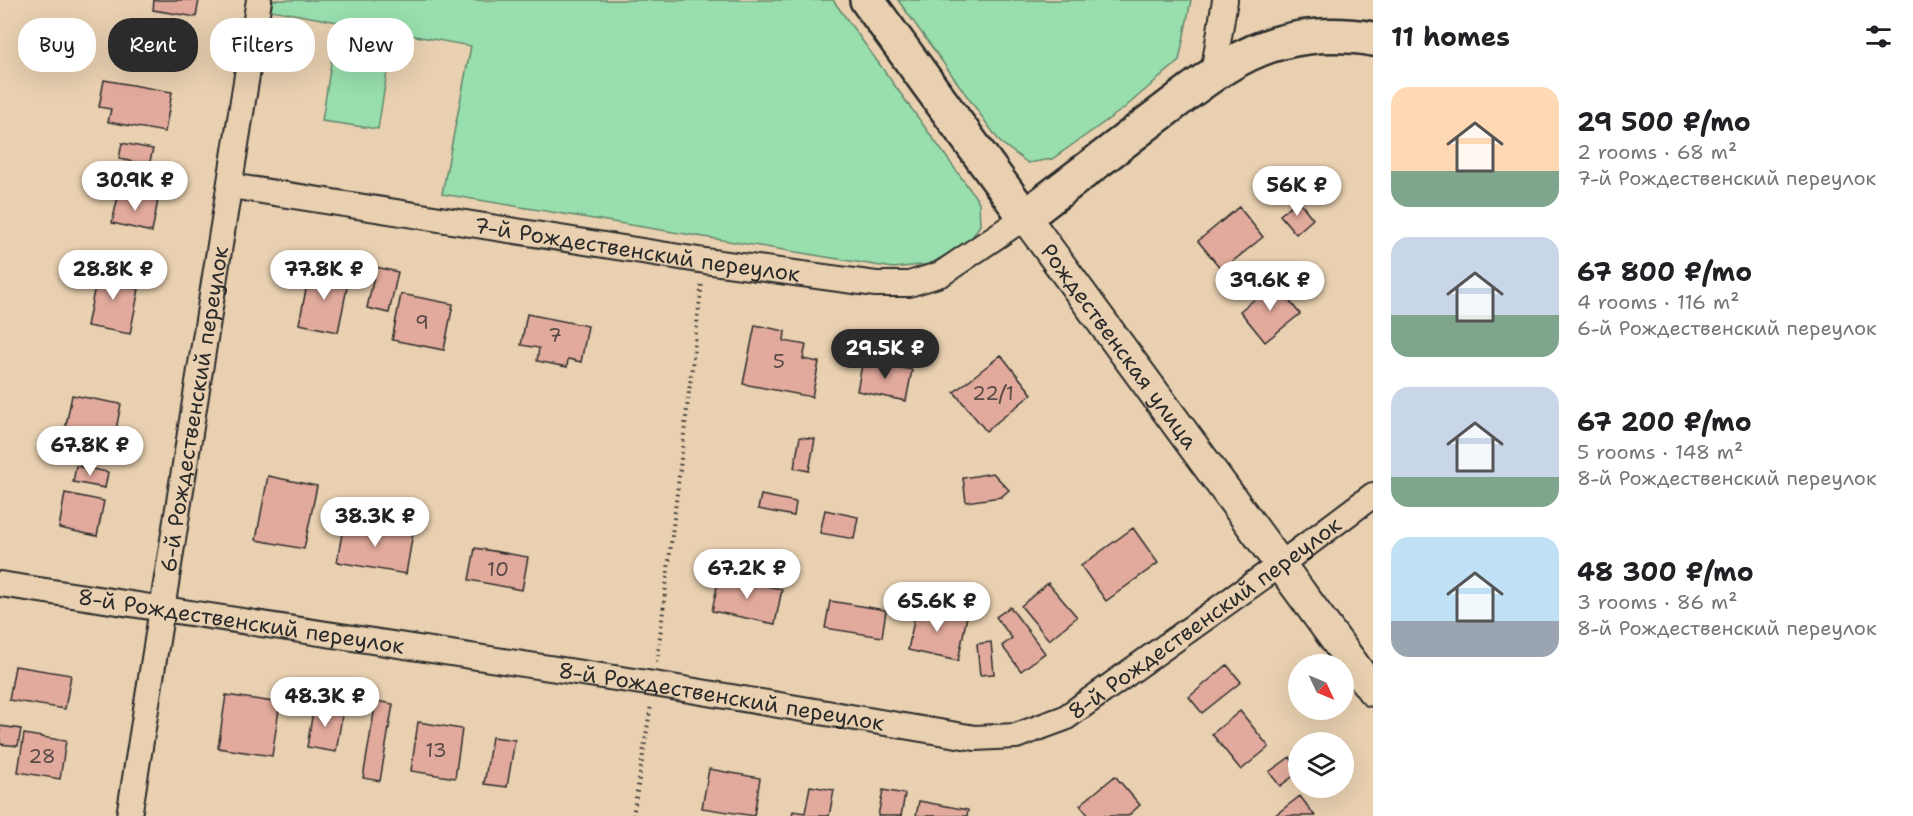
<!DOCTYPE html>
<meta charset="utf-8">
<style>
:root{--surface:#fff;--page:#f2f2f2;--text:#202124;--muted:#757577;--accent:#2b2b2b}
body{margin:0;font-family:"Shantell Sans",sans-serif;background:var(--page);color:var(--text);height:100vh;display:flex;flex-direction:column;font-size:22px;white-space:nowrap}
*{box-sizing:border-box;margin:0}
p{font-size:20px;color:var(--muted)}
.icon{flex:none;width:33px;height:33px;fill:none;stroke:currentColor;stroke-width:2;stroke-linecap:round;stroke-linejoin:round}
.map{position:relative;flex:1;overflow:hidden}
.panel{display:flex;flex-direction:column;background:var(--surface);width:540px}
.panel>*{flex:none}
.hud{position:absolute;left:18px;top:18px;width:570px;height:54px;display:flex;gap:12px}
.needle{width:39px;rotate:134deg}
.buttons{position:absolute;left:1288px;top:654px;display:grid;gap:12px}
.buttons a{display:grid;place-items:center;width:66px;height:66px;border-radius:50%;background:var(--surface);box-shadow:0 6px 24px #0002;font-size:30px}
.price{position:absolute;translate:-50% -51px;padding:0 14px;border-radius:21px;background:#fff;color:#222;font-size:20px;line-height:39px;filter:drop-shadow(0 2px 3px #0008)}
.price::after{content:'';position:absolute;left:50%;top:36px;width:18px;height:14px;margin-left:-9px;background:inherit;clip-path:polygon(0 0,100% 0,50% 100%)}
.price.current{background:var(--accent);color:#fff}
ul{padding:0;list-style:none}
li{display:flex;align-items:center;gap:18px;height:150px;padding:0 18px}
li span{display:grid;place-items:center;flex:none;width:168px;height:120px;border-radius:18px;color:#555}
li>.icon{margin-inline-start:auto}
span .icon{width:72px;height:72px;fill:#fffc;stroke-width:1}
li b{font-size:26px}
h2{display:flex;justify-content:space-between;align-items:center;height:72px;padding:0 18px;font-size:26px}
.chip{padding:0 21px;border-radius:24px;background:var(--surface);box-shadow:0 6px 24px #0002;font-size:21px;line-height:54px}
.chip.current{background:var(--accent);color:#fff}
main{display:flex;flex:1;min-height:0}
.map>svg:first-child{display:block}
.green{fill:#98dfad;stroke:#62856c;stroke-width:1.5}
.building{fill:#e2aa9c;stroke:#2b2b2b;stroke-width:1.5}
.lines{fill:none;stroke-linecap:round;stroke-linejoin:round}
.minor-casing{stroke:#2b2b2b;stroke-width:28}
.tertiary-casing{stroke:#2b2b2b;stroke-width:34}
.secondary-casing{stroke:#2b2b2b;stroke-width:38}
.path{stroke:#2b2b2b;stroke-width:4;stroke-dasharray:1.5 4.5;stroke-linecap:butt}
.minor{stroke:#e8d0b0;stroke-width:24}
.tertiary{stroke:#e8d0b0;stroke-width:30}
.secondary{stroke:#e8d0b0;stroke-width:33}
.labels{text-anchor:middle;stroke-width:5;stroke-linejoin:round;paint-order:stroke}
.number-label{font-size:20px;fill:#594b47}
.street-label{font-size:22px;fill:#2b2b2b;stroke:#e8d0b0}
</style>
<main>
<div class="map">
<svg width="1373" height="816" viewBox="0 0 1373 816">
<rect width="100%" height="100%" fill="#e8d0b0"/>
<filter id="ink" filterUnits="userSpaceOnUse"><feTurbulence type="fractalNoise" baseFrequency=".0167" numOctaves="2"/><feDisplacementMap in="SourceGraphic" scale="12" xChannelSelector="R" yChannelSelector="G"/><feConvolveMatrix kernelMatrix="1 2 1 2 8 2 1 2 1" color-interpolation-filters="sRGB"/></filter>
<g filter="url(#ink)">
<!-- green -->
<path class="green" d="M273,0H833L979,202L980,225L970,241L930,264L893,268L442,194L471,46L271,10Z
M898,0H1191L1179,61L1123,109L1052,159L1028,163L1000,142Z
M334,44L390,53L378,129L322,121Z"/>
<!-- building -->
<path class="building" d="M154,0H199L196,17L153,10Z
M128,39L172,47L169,64L125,57Z
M104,80L172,92L165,132L108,122L111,109L99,107Z
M122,143L153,149L149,165L119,159Z
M119,192L158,200L152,232L112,223Z
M1298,200L1313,219L1296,234L1280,215Z
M1239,207L1263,237L1222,270L1198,241Z
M99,266L131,272L128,287L139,289L130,334L87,326Z
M376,267L398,272L389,313L367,308Z
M310,270L349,278L338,332L299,324Z
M1275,283L1300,314L1265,342L1240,311Z
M401,294L453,304L444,350L392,340Z
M527,314L588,326L581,362L568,359L567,367L537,361L539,348L521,345Z
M755,325L785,331L784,341L806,345L803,359L819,362L812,397L743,384Z
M1001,355L1032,394L986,431L954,392Z
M863,360L912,370L906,401L857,391Z
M72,395L121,404L114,440L65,430Z
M800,437L815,439L809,471L794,468Z
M76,466L108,472L105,488L73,482Z
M993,473L1009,490L1001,497L966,502L963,478Z
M268,476L317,486L304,549L256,540Z
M65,493L104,501L97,536L59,528Z
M761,495L796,502L794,516L758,509Z
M825,510L858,517L854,539L820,533Z
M344,522L413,533L406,574L337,562Z
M1133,528L1158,563L1106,601L1081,566Z
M475,548L528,557L522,590L469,580Z
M719,577L782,589L775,624L712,611Z
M1048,583L1077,617L1049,640L1021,606Z
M830,601L886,610L882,637L825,628Z
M917,605L967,616L958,661L908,650Z
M1010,607L1045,653L1021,671L1002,646L1012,638L996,617Z
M991,642L994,674L980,675L977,644Z
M1227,665L1241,682L1202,713L1189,697Z
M15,666L71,675L65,709L9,700Z
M226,695L280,703L272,756L218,748Z
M376,701L393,704L380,781L363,778Z
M314,705L343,710L336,752L307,747Z
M1240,711L1269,747L1241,770L1212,734Z
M418,722L462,729L455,778L411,771Z
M0,726L21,729L18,746L0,744Z
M24,734L66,741L60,779L18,772Z
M492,737L515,740L507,787L484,784Z
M1290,757L1299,772L1280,786L1269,772Z
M709,769L760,778L754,816L702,808Z
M1115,776L1140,805L1128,816H1089L1080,805Z
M810,786L834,790L829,816H792L793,811L805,813Z
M883,790L905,794L901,816H878Z
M1300,796L1315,816H1274Z
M919,801L968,810L967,816H916Z"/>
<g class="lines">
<defs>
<g id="minor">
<path d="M1213,74L1225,0"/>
<path id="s1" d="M231,186L705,261L876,284H909L941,274L1025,217"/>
<path id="s2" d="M0,584L654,684L975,738L1016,736L1065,718L1281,564L1373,495"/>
<path id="s3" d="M129,816C170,544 218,272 259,0"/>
</g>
<g id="tertiary">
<path id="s4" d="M1025,217L1373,691"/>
</g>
<path id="secondary" d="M867,0L1025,217C1066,185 1108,154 1149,122C1190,92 1232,54 1282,42C1312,34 1343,34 1373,39"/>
</defs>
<!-- minor casing -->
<use href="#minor" class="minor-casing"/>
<!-- tertiary casing -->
<use href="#tertiary" class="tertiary-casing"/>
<!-- secondary casing -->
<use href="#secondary" class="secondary-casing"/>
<!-- path -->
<path class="path" d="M657,662L702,282
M633,816L651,705"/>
<!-- minor -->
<use href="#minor" class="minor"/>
<!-- tertiary -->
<use href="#tertiary" class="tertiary"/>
<!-- secondary -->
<use href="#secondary" class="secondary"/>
</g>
</g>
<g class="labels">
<!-- number labels -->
<g class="number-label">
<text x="422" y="329">9</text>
<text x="555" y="342">7</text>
<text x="779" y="368">5</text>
<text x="993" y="400">22/1</text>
<text x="498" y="576">10</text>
<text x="436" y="757">13</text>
<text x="42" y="763">28</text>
</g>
<!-- street labels -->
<g class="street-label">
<text dy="8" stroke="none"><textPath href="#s1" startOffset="411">7-й Рождественский переулок</textPath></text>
<text dy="8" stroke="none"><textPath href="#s4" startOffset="160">Рождественская улица</textPath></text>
<text dy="8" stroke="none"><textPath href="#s3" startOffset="412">6-й Рождественский переулок</textPath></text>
<text dy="8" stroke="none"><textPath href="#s2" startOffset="1252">8-й Рождественский переулок</textPath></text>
<text dy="8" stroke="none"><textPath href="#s2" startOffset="244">8-й Рождественский переулок</textPath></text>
<text dy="8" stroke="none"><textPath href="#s2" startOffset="730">8-й Рождественский переулок</textPath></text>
</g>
</g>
</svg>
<div class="buttons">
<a><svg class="needle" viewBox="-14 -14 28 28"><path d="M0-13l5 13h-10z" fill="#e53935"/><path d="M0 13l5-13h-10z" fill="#757577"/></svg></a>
<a><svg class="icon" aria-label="layers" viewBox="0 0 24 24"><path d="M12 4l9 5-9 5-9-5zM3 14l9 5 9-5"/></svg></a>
</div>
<b class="price" style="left:135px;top:212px">30.9K ₽</b>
<b class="price" style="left:1297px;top:217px">56K ₽</b>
<b class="price" style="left:113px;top:301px">28.8K ₽</b>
<b class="price" style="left:324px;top:301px">77.8K ₽</b>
<b class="price" style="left:1270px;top:312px">39.6K ₽</b>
<b class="price current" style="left:885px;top:380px">29.5K ₽</b>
<b class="price" style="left:90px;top:477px">67.8K ₽</b>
<b class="price" style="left:375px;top:548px">38.3K ₽</b>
<b class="price" style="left:747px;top:600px">67.2K ₽</b>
<b class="price" style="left:937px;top:633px">65.6K ₽</b>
<b class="price" style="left:325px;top:728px">48.3K ₽</b>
<div class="hud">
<a class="chip">Buy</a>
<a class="chip current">Rent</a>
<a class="chip">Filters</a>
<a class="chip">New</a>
</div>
</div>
<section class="panel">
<h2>11 homes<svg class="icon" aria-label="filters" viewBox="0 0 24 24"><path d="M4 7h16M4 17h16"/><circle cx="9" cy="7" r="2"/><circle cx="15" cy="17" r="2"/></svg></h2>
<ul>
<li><span style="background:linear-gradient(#ffd9b3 70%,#7fa58c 0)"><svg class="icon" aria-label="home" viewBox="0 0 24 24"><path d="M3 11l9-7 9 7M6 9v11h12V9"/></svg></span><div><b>29 500 ₽/mo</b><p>2 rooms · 68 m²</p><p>7-й Рождественский переулок</p></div></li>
<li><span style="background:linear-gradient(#c9d6e8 65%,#7fa58c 0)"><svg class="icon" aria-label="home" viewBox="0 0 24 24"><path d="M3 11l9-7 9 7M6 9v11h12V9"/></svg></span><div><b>67 800 ₽/mo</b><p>4 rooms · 116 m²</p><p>6-й Рождественский переулок</p></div></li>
<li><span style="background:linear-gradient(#c9d6e8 75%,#7fa58c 0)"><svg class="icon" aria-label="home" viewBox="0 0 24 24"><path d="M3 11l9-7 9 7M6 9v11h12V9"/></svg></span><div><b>67 200 ₽/mo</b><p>5 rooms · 148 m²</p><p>8-й Рождественский переулок</p></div></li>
<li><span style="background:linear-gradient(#bfe0f5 70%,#9aa5b1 0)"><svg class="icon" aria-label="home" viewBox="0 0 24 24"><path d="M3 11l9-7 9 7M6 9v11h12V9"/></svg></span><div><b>48 300 ₽/mo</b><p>3 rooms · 86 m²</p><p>8-й Рождественский переулок</p></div></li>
</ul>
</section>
</main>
